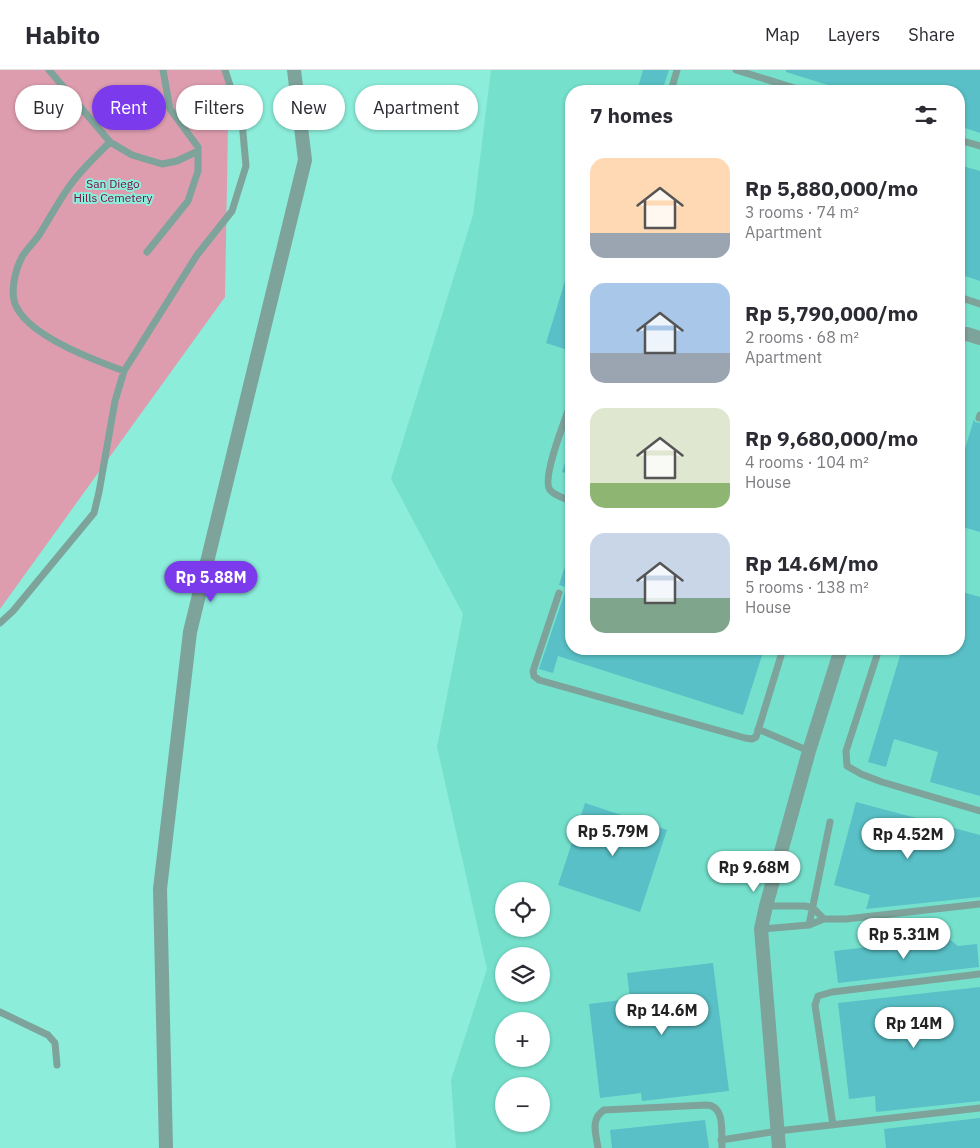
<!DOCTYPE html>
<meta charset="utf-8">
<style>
:root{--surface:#fff;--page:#f2f2f3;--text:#2b2b33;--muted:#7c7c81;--line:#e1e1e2;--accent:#7c3aed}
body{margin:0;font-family:"IBM Plex Sans",sans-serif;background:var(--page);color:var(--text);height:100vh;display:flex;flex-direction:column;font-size:19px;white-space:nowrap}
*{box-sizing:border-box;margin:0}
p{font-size:16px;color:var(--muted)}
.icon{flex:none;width:28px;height:28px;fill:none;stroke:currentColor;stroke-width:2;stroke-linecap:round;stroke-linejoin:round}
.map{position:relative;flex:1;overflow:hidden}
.panel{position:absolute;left:565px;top:15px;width:400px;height:570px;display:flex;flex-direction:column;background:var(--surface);border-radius:20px;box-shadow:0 1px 4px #0004}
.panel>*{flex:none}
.guide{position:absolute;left:15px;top:15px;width:475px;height:45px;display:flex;gap:10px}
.controls{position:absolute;left:495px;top:812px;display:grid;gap:10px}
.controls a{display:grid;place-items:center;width:55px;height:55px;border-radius:50%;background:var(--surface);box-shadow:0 1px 4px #0004;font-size:25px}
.price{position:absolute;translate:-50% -42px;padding:0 11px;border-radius:18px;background:#fff;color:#222;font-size:16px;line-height:32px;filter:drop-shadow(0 1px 2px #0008)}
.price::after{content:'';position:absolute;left:50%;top:30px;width:15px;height:11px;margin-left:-8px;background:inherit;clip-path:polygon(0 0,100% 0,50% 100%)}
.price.active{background:var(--accent);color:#fff}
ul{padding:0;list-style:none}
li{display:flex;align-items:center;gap:15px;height:125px;padding:0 25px}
li span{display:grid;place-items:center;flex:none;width:140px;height:100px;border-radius:15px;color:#555}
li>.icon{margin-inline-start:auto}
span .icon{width:60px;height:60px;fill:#fffc;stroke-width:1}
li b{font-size:21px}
h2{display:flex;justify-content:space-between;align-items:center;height:60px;padding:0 25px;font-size:21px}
.chip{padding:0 18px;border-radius:22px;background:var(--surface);box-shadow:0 1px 4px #0004;font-size:18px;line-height:45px}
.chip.active{background:var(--accent);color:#fff}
header{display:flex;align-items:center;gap:30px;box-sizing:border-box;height:70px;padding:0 25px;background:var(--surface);border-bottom:1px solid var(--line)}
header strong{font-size:24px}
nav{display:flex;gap:28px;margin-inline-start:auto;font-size:18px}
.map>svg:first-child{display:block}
.built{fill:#75e1cd;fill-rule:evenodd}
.green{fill:#dd9daf}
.building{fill:#58c0c6}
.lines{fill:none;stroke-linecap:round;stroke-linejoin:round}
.service{stroke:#7da39b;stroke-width:7}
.minor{stroke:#7da39b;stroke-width:14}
.labels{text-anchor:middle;stroke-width:4;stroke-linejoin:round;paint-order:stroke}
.park-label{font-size:12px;fill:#7a0a3f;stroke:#8cedda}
</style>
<header>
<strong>Habito</strong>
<nav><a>Map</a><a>Layers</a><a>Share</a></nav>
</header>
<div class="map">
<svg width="980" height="1078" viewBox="0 0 980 1078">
<rect width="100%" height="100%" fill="#8cedda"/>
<!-- built -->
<path class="built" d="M491,0H980V1078H456L451,1010L487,899L437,677L463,544L391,409L473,145ZM571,21H959V579H571ZM504,821H541V859H504ZM504,886H541V924H504ZM504,951H541V989H504ZM504,1016H541V1054H504Z"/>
<!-- green -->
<path class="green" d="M0,0H229L225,227L0,539Z"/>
<!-- building -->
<path class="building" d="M643,0H669L662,21H637Z
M786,0H980V63L959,56V21H847L786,2Z
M959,95L980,101V211L959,204Z
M569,198L571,199V281L546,273Z
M974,349L975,352L980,353V462L959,456V399Z
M570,378H571V405L562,402Z
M569,484H571V579H764L743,645L558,586L553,603L539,599L564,525L566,517L559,515Z
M959,521L980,527V726L930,712L938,682L894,669L886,697L868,692L902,579H959Z
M856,732L980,765V827L866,839L870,825L834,815Z
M585,733L667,760L640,842L558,815Z
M948,868L958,876L977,874L979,897L838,913L834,881Z
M713,893L729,1021L642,1031L641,1023L600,1028L589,934L630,929L627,903Z
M980,917V1031L876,1042L875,1026L849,1029L838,933Z
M980,1048V1078H886L884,1059Z
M705,1050L709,1078H612L610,1060Z"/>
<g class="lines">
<!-- service -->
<path class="service" d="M49,0L110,72L132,85L162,94L177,91L198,81
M736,0L804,21
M671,21L677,0
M959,70L980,76
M110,72C97,85 82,99 71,114C60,129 51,146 41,162C36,171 27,178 22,187C15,200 9,225 17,238C32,267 94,290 124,301
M147,182L188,131L198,101V77L170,39L163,0
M959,227L980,234
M571,333C566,347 541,409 550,420C555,426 564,428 571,431
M979,348L980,345
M559,523L533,601L534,606L539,610L745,668L752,669L756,667L783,579
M0,553L13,541L94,443L99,422L115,331L124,301L197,185L232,141L246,96L242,52L225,0
M879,579L846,681L847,696L861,704L882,712L980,741
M758,659L809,681
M766,836H805L813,838L824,849
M809,855L830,752
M761,859L809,855L824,849H846L980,834
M0,942L48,965L55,973L57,995
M833,1055L815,935L818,926L832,922L980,904
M721,1070L778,1061L980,1038
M598,1078C596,1064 590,1049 604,1040L706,1035C726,1035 721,1064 722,1078"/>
<!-- minor -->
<path class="minor" d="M959,265L967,264L980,268
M166,1078L160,819L190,562L305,90L294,0
M779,1078L761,859L766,836L809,681L841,579"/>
</g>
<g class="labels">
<!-- park labels -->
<g class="park-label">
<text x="113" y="118">San Diego<tspan x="113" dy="14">Hills Cemetery</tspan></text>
</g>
</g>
</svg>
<div class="controls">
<a><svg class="icon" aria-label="locate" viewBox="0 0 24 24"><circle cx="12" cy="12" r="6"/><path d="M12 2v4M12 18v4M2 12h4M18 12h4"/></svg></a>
<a><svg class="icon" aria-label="layers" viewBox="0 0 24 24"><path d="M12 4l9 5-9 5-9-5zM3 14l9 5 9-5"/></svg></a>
<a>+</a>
<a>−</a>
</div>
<b class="price active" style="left:211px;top:533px">Rp 5.88M</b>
<b class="price" style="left:613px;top:787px">Rp 5.79M</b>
<b class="price" style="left:908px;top:790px">Rp 4.52M</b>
<b class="price" style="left:754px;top:823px">Rp 9.68M</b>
<b class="price" style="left:904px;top:890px">Rp 5.31M</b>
<b class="price" style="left:662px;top:966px">Rp 14.6M</b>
<b class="price" style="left:914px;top:979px">Rp 14M</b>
<div class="guide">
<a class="chip">Buy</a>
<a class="chip active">Rent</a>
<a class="chip">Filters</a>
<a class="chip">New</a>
<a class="chip">Apartment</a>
</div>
<section class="panel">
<h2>7 homes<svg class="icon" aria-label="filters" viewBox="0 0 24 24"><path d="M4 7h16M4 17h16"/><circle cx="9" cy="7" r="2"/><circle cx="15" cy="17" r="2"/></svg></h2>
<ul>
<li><span style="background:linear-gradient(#ffd9b3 75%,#9aa5b1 0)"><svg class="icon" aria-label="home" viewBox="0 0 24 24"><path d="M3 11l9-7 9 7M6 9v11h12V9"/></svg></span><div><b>Rp 5,880,000/mo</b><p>3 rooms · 74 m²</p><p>Apartment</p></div></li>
<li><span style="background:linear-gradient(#a9c7e8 70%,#9aa5b1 0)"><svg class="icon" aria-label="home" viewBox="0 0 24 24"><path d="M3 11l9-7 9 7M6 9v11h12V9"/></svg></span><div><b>Rp 5,790,000/mo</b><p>2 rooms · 68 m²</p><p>Apartment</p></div></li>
<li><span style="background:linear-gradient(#dfe7d0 75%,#8fb573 0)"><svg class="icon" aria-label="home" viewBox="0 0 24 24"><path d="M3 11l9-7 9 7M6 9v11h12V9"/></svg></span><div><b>Rp 9,680,000/mo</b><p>4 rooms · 104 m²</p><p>House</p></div></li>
<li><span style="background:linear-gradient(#c9d6e8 65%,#7fa58c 0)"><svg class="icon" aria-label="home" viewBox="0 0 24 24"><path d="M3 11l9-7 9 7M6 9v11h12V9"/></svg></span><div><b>Rp 14.6M/mo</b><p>5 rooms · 138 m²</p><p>House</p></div></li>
</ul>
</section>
</div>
